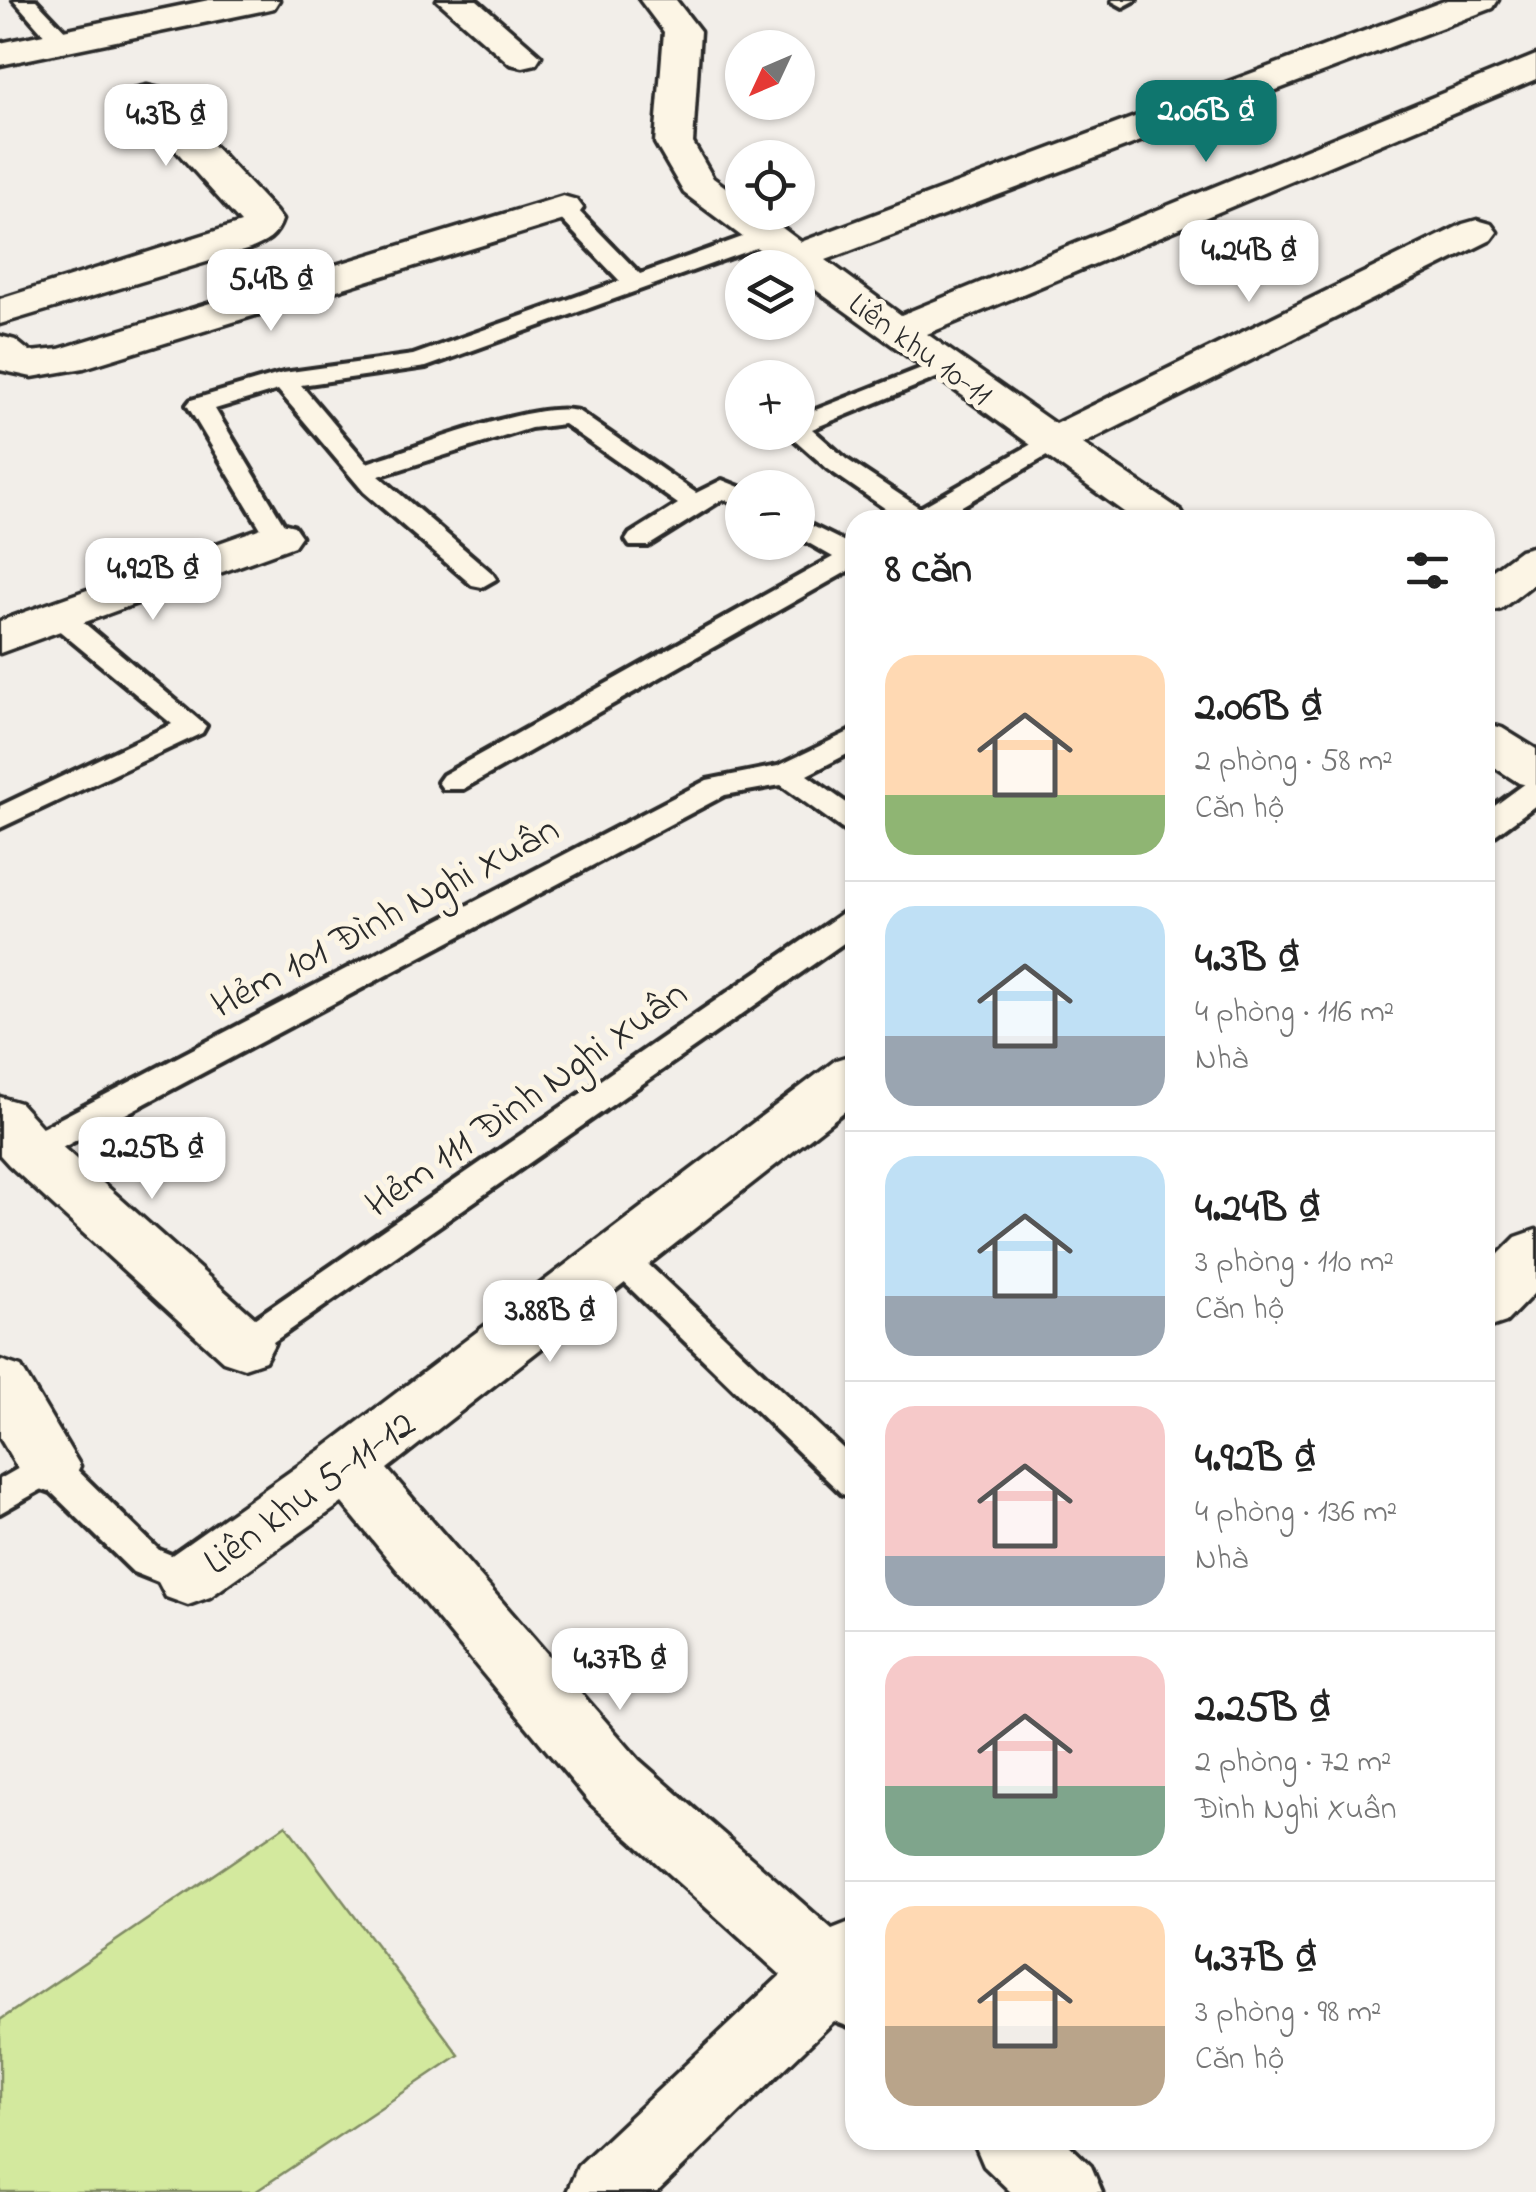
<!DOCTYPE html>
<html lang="vi">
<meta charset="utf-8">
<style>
:root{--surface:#fff;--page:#f6f6f6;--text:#222;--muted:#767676;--line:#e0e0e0;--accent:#0f766e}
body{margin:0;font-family:"Indie Flower",sans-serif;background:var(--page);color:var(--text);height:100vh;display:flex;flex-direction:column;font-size:38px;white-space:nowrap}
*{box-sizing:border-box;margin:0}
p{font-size:32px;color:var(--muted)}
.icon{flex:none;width:55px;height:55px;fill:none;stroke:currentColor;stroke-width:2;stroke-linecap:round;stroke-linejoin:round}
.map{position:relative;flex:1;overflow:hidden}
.side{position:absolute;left:845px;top:510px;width:650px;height:1640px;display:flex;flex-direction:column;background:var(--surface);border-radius:30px;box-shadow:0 2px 8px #0004}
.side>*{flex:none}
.needle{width:65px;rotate:226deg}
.fabs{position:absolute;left:725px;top:30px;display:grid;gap:20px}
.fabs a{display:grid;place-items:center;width:90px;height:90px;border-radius:50%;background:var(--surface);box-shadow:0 2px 8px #0004;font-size:50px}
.price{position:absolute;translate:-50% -85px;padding:0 22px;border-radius:20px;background:#fff;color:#222;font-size:32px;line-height:65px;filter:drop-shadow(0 2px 5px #0008)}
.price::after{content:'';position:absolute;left:50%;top:60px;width:30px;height:22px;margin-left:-15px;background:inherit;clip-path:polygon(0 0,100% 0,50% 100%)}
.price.selected{background:var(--accent);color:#fff}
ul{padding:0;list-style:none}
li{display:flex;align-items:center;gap:30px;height:250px;padding:0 40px}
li+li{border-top:2px solid var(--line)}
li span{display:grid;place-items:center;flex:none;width:280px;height:200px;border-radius:30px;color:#555}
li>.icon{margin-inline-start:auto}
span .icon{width:120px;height:120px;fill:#fffc;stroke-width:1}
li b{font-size:42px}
h2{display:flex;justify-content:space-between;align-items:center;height:120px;padding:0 40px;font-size:42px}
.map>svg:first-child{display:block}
.green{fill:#d3e99e;stroke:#7f8a64;stroke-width:2.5}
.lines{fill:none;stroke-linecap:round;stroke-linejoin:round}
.lane-casing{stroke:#2b2b2b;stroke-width:8}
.street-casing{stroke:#2b2b2b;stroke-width:7}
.lane{fill:#fcf5e5;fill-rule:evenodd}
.street{fill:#fcf5e5;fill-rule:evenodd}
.labels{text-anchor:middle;stroke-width:10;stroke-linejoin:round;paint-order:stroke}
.far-street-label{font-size:32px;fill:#2b2b2b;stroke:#fcf5e5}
.street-label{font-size:40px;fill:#2b2b2b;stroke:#fcf5e5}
</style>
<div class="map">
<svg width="1536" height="2192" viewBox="0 0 1536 2192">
<rect width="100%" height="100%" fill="#f2eee9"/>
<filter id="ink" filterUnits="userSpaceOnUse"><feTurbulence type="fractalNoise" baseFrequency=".01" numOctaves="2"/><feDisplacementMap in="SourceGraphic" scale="20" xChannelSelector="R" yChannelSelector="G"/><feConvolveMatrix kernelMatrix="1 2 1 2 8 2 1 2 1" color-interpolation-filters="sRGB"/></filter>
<g filter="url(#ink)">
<!-- green -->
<path class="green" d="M286,1825L459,2055L255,2192H0V2020Z"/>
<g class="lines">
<defs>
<path id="lane" d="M14,0H36L70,36L73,41L70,46H54Z
M1136,0L1123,7L1112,1L1113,0Z
M563,201L571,203L640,274L759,231L767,229L779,236L775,241L426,367L301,385L367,463C415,448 534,400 578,411L696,493L722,480L742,488V506L723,499L648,546H630L626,540L630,534L678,504L564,424L531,428L379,476L492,573L496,579L482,587L472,585L364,492L278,390L215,409L291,536L287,542H269L187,405L191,400L283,373L413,355L620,281L555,213L551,208L555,203Z
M944,359L953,361L956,366L953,371L812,429L846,459L920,508L1044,437H1062L1066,442L1062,447L938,520H902L828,469L786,432H798V417Z
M798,519L855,547V567L463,789H443L438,782L443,775L833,557L798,537Z
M60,608L70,611L206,726L202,733L0,828V806L172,724L50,623L46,617L50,611Z
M855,729V750L807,775L855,809V834L845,831L781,785L725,795L41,1159L29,1163L17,1159L12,1150L17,1141L707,780L778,766Z
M1536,780V805L1495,835L1485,838V813L1526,783Z
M855,909V935L256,1354L244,1358L232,1354L226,1344L232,1334L844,912Z
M618,1243L630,1247L855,1460V1498L842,1494L606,1265L601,1256L606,1247Z
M49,1451L62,1455L159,1550L201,1567L207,1578L201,1589L188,1594L133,1572L46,1487L0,1513V1479Z"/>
<path id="street" d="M209,0H279L274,8L261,11L0,65V43Z
M437,0H477L541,56L536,64L523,67L510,64Z
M640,0H676L700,31L693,143L713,178L742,199V212H761L801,242L1447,0H1498L1493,8L826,260L901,315L1536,55V79L927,334L1055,424L1463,224L1477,220L1491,224L1497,232L1491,240L1083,444L1180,510L1186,520H1135L798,277V268H784L684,193L655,143L664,32Z
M147,86L160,89L276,212L282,220C276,238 266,242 250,249L0,324V299L241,223L128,97L134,89Z
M563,196L577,200L583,208L577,216L84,368L32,377L0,370V336L15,340L30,352L59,349Z
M278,522L294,526L301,536L294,546L0,653V621Z
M1536,546V582L1501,609L1485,613V576L1520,550Z
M1485,723L1502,728L1536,749V787L1519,783L1485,761Z
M855,1054V1103L387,1469L639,1760L832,1929L855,1920V2029L834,2021L657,2192H567L578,2166L781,1975L591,1804L342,1503L210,1597L188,1605L166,1597L156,1578L166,1559L325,1447L836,1060Z
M0,1097L20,1103L49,1135L265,1327L274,1344L265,1361L244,1368L223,1361L9,1165L0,1155Z
M1536,1230V1291L1506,1322L1485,1329V1268L1516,1237Z
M0,1360L21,1367L80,1466L71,1484L49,1492L27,1484L0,1438Z
M973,2140H1064L1091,2166L1102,2192H1011L984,2166Z"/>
</defs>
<!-- lane casing -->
<use href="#lane" class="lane-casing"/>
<!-- street casing -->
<use href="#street" class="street-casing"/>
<!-- lane -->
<use href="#lane" class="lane"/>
<!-- street -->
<use href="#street" class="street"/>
</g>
</g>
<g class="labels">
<!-- far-street labels -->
<g class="far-street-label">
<text transform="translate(921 348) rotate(36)" y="11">Liên khu 10-11</text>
</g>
<!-- street labels -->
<g class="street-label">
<text transform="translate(384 915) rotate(-28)" y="14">Hẻm 101 Đình Nghi Xuân</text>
<text transform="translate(525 1097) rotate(-35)" y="14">Hẻm 111 Đình Nghi Xuân</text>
<text transform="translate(308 1491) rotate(-36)" y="14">Liên khu 5-11-12</text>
</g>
</g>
</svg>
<div class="fabs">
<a><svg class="needle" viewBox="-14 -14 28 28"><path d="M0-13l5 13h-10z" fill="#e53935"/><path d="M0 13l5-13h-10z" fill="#767676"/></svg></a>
<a><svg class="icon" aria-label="locate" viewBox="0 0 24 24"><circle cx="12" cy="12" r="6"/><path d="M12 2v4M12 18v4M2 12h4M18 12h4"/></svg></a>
<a><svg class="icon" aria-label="layers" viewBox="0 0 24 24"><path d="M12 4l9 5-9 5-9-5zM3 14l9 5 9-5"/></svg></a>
<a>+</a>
<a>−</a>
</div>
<b class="price selected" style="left:1206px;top:165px">2.06B ₫</b>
<b class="price" style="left:166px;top:169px">4.3B ₫</b>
<b class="price" style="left:1249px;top:305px">4.24B ₫</b>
<b class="price" style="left:271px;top:334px">5.4B ₫</b>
<b class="price" style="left:153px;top:623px">4.92B ₫</b>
<b class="price" style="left:152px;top:1202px">2.25B ₫</b>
<b class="price" style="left:550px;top:1365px">3.88B ₫</b>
<b class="price" style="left:620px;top:1713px">4.37B ₫</b>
<section class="side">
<h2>8 căn<svg class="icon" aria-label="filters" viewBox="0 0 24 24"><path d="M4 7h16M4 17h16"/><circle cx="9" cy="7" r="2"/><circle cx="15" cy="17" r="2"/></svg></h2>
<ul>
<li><span style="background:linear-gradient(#ffd9b3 70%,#8fb573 0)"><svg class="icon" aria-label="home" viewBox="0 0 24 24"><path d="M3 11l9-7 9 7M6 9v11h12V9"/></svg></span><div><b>2.06B ₫</b><p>2 phòng · 58 m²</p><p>Căn hộ</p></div></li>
<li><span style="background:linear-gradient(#bfe0f5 65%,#9aa5b1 0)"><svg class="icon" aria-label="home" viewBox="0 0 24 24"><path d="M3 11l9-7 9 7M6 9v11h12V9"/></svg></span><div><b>4.3B ₫</b><p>4 phòng · 116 m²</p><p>Nhà</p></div></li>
<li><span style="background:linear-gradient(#bfe0f5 70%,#9aa5b1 0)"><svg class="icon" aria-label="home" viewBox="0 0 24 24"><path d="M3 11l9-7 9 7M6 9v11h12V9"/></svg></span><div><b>4.24B ₫</b><p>3 phòng · 110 m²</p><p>Căn hộ</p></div></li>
<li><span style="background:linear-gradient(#f6c9c9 75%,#9aa5b1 0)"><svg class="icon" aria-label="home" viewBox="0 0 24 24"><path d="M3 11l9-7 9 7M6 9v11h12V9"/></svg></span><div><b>4.92B ₫</b><p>4 phòng · 136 m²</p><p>Nhà</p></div></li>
<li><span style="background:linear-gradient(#f6c9c9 65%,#7fa58c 0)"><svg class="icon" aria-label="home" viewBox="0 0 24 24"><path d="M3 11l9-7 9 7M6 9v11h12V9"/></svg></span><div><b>2.25B ₫</b><p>2 phòng · 72 m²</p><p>Đình Nghi Xuân</p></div></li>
<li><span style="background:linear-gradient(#ffd9b3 60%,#b9a48a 0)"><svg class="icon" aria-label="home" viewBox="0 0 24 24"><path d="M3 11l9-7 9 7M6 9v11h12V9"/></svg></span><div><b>4.37B ₫</b><p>3 phòng · 98 m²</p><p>Căn hộ</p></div></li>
</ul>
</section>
</div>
